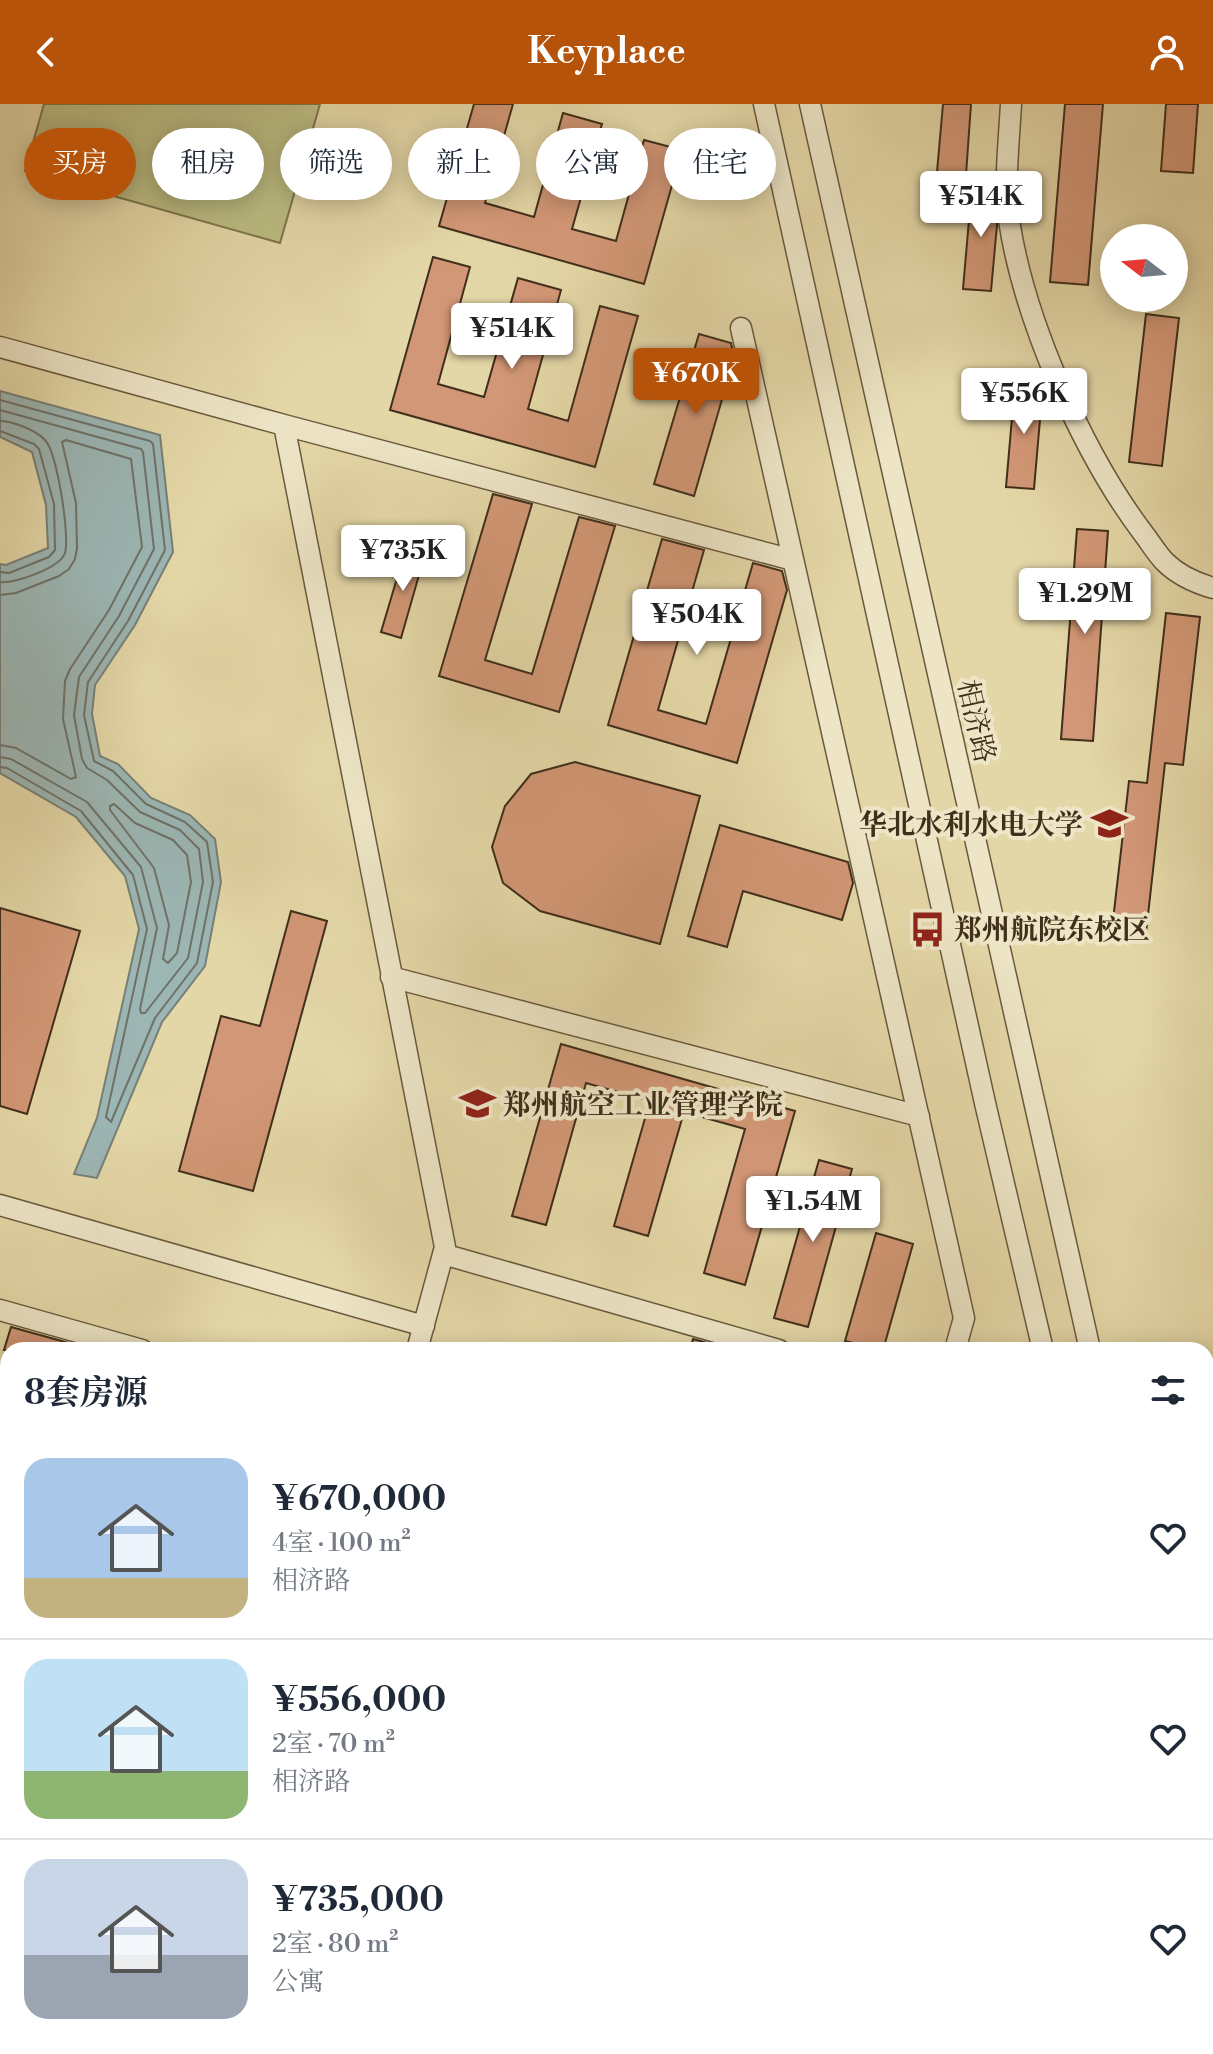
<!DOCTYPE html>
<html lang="zh">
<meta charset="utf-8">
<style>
:root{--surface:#fff;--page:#f2f2f3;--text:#1f2937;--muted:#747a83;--line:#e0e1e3;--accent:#b45309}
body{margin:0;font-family:"Libre Bodoni","Noto Serif SC",serif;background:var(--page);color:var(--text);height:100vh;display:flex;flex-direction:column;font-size:30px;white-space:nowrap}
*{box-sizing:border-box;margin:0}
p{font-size:26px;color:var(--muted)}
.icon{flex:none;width:44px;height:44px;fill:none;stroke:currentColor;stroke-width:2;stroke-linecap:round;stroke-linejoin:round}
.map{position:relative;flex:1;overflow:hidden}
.side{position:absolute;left:0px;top:1238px;width:1214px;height:712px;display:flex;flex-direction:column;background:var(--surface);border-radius:24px 24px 0 0;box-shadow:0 4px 20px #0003}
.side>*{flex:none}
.banner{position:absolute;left:24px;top:24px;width:800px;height:72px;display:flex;gap:16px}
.needle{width:52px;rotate:286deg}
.tools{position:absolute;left:1100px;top:120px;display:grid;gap:16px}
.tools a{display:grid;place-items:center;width:88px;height:88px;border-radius:50%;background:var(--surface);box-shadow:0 4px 20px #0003;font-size:40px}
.price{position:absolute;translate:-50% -68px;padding:0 18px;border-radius:8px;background:#fff;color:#222;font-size:26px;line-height:52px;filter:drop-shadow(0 2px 4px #0008)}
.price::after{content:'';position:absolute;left:50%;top:48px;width:24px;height:18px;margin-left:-12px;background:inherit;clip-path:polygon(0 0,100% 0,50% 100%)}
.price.on{background:var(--accent);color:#fff}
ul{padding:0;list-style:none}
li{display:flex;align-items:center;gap:24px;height:200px;padding:0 24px}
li+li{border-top:2px solid var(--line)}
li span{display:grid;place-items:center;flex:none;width:224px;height:160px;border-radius:24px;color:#555}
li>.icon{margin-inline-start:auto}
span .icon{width:96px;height:96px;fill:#fffc;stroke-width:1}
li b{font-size:34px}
h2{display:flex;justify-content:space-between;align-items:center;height:96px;padding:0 24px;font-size:34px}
.tag{padding:0 28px;border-radius:36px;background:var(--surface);box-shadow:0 4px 20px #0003;font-size:28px;line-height:72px}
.tag.on{background:var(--accent);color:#fff}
header{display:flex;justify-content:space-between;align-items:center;height:104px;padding:0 24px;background:var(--accent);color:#fff;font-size:36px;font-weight:800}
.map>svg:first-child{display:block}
.green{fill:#bbbc83;stroke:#7e764e;stroke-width:2}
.water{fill:#9cb6b4;stroke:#778076;stroke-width:2}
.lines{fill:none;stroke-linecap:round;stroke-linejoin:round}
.shore{stroke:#6e7267;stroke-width:2}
.building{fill:#d29776;stroke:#402f1a;stroke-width:2}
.minor-casing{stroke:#69593d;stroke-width:23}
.minor{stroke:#ede5c6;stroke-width:20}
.labels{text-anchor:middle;stroke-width:8;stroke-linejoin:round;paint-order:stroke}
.street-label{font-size:28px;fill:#402f1a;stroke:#ede5c6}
.poi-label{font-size:28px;font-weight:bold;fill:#402f1a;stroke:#ede5c6;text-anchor:start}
</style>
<header><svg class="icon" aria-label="back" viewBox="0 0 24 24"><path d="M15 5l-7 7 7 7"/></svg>Keyplace<svg class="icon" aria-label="person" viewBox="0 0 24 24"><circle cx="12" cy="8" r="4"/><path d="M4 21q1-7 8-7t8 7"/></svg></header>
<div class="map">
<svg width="1213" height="1950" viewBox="0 0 1213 1950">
<rect width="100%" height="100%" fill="#e4d7a7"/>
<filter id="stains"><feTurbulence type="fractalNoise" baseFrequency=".0025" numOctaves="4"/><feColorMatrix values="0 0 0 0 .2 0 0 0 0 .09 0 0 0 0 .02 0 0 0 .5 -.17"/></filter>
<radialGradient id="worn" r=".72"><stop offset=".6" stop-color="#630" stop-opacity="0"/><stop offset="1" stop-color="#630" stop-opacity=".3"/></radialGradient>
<!-- green -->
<path class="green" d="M44,0H320L280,139L25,67Z
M627,1942H1071L1060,1950H625Z"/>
<!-- water -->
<path class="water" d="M0,287L160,331L173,448L135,521L95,581L92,610L100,652L118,660L151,694L190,711L215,735L221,778L205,862L162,918L97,1074L74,1070L97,1014L139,825L125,772L76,713L0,669V460L6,461L48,444L46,401L32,348L0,333Z"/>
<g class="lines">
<!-- shore -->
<path class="shore" d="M0,296L150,337L153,340L165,446L128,517L88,578L84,611L94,657L113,667L146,700L185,718L207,738L213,778L197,859L155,914L111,1018L106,1013L147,825L133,771L81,707L7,664L0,663
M0,306L141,345L143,348L154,445L119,512L79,573L74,611L82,655L87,664L107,676L140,708L180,726L199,745L203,778L188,854L145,909H141L140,905L157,824L141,763L87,698L11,655L0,653
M0,317C12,317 36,326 45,336C57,349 70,431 65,449C60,464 14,480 0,478
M0,327L34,340L39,345L54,400L55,446L49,453L9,469L0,468
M0,491L16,489L59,472L69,465L75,455L77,444L76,399L62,338L66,336L131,355L142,443L109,506L70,565L65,577L63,615L76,673L71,675L16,644L0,641
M114,700L135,719L173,736L187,751L191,778L177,849L168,859L163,855L169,821L154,764L110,706V702Z"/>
</g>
<!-- building -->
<path class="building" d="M474,0H513L485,99L534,113L563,9L602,20L572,125L616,137L644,36L682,46L644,180L439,122Z
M943,0H971L966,71L937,68Z
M1065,0H1103L1088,181L1050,178Z
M1166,0H1198L1193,69L1161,67Z
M972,81L994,82L997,121L991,187L963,185Z
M433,153L470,163L438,280L484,293L518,174L561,186L528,305L568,317L600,202L638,212L595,363L390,306Z
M1146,210L1179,214L1162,362L1129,358Z
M699,230L731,239L734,254L694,392L654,380Z
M1015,279L1043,281L1034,385L1006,383Z
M493,390L532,400L485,556L532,570L579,413L615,422L559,608L439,572Z
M1077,425L1108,427L1093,637L1061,635Z
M662,435L704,446L658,606L706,620L753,459L782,467L787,486L737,659L608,621Z
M406,444L425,450L401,534L381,528Z
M1166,509L1200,513L1183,661L1165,659L1146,829L1112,825L1129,677L1147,679Z
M575,658L700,692L660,840L540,807L503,779L492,743L505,702L531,670Z
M720,721L848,758L853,779L842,816L743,787L727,843L688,832Z
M0,804L80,827L27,1010L0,1002Z
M291,807L327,817L253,1087L179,1067L221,912L260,922Z
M561,940L795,1007L745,1181L704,1169L745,1025L684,1008L648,1132L614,1122L650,997L586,979L546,1121L512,1112Z
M819,1056L852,1065L808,1223L774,1214Z
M876,1129L913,1140L883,1246L845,1237Z
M11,1223L94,1246H4Z
M693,1235L732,1246H690Z"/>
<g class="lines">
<defs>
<path id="minor" d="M764,0L985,999L1043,1246
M810,0L1090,1246
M1011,0C1009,37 1004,79 1009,116C1024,216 1082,348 1143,429C1150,438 1157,450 1165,458C1178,471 1196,479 1213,484
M741,224L964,1214L955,1246
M0,243L284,321L445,1143L417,1246
M284,321L793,456
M391,873L919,1012
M0,1101L424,1222
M443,1150L779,1246
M0,1206L142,1246
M0,1571L8,1573
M1206,1759L1213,1790
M0,1925L8,1927
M1206,1936L1209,1950
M59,1942L87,1950
M605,1950L607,1942"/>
</defs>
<!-- minor casing -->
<use href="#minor" class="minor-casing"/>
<!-- minor -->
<use href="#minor" class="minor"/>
</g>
<!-- icons -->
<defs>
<symbol id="university-bare" viewBox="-9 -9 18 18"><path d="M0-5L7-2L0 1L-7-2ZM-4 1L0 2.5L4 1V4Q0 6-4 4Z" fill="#8f2418" stroke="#ede5c6" stroke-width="2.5" paint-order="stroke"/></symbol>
<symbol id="bus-bare" viewBox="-9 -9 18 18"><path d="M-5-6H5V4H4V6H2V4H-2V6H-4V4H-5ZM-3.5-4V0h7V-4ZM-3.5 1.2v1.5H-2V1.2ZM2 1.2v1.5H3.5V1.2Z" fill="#8f2418" stroke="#ede5c6" stroke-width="2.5" paint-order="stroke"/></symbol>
</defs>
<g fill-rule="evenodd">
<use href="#university-bare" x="1084" y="694" width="51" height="51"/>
<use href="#bus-bare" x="902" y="800" width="51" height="51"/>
<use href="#university-bare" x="452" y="974" width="51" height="51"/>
</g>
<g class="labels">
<!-- street labels -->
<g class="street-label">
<text transform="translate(977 617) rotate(77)" y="10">相济路</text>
</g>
<!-- poi labels -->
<g class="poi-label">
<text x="1083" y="730" text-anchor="end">华北水利水电大学</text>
<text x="954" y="835">郑州航院东校区</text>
<text x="503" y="1010">郑州航空工业管理学院</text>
</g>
</g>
<rect width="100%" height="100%" filter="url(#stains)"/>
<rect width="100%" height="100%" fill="url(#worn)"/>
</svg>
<div class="tools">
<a><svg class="needle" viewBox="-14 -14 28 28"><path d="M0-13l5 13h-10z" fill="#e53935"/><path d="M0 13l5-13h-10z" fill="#747a83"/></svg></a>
</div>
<b class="price" style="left:981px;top:135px">¥514K</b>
<b class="price" style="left:512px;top:267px">¥514K</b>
<b class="price on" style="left:696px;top:312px">¥670K</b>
<b class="price" style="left:1024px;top:332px">¥556K</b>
<b class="price" style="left:403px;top:489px">¥735K</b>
<b class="price" style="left:1085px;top:532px">¥1.29M</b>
<b class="price" style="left:697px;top:553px">¥504K</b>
<b class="price" style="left:813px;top:1140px">¥1.54M</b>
<div class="banner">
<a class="tag on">买房</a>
<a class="tag">租房</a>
<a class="tag">筛选</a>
<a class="tag">新上</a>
<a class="tag">公寓</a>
<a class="tag">住宅</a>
</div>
<section class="side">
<h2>8套房源<svg class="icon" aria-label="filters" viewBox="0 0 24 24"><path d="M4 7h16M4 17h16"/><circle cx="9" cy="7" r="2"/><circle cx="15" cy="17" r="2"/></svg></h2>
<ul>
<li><span style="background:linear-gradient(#a9c7e8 75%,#c2b280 0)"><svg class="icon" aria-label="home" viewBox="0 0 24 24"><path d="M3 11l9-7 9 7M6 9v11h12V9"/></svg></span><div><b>¥670,000</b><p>4室 · 100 m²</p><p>相济路</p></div><svg class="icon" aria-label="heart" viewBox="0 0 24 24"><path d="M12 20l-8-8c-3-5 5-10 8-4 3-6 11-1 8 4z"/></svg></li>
<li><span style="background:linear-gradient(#bfe0f5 70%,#8fb573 0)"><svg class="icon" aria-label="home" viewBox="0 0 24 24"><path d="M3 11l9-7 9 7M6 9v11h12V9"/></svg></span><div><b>¥556,000</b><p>2室 · 70 m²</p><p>相济路</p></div><svg class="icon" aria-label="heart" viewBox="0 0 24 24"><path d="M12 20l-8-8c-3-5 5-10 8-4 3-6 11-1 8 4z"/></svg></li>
<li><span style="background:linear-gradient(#c9d6e8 60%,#9aa5b1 0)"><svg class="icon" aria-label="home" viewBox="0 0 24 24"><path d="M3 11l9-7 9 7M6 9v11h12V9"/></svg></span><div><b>¥735,000</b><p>2室 · 80 m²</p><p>公寓</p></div><svg class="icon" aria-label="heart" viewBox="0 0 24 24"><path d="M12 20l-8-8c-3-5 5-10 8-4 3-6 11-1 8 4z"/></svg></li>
</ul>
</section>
</div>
